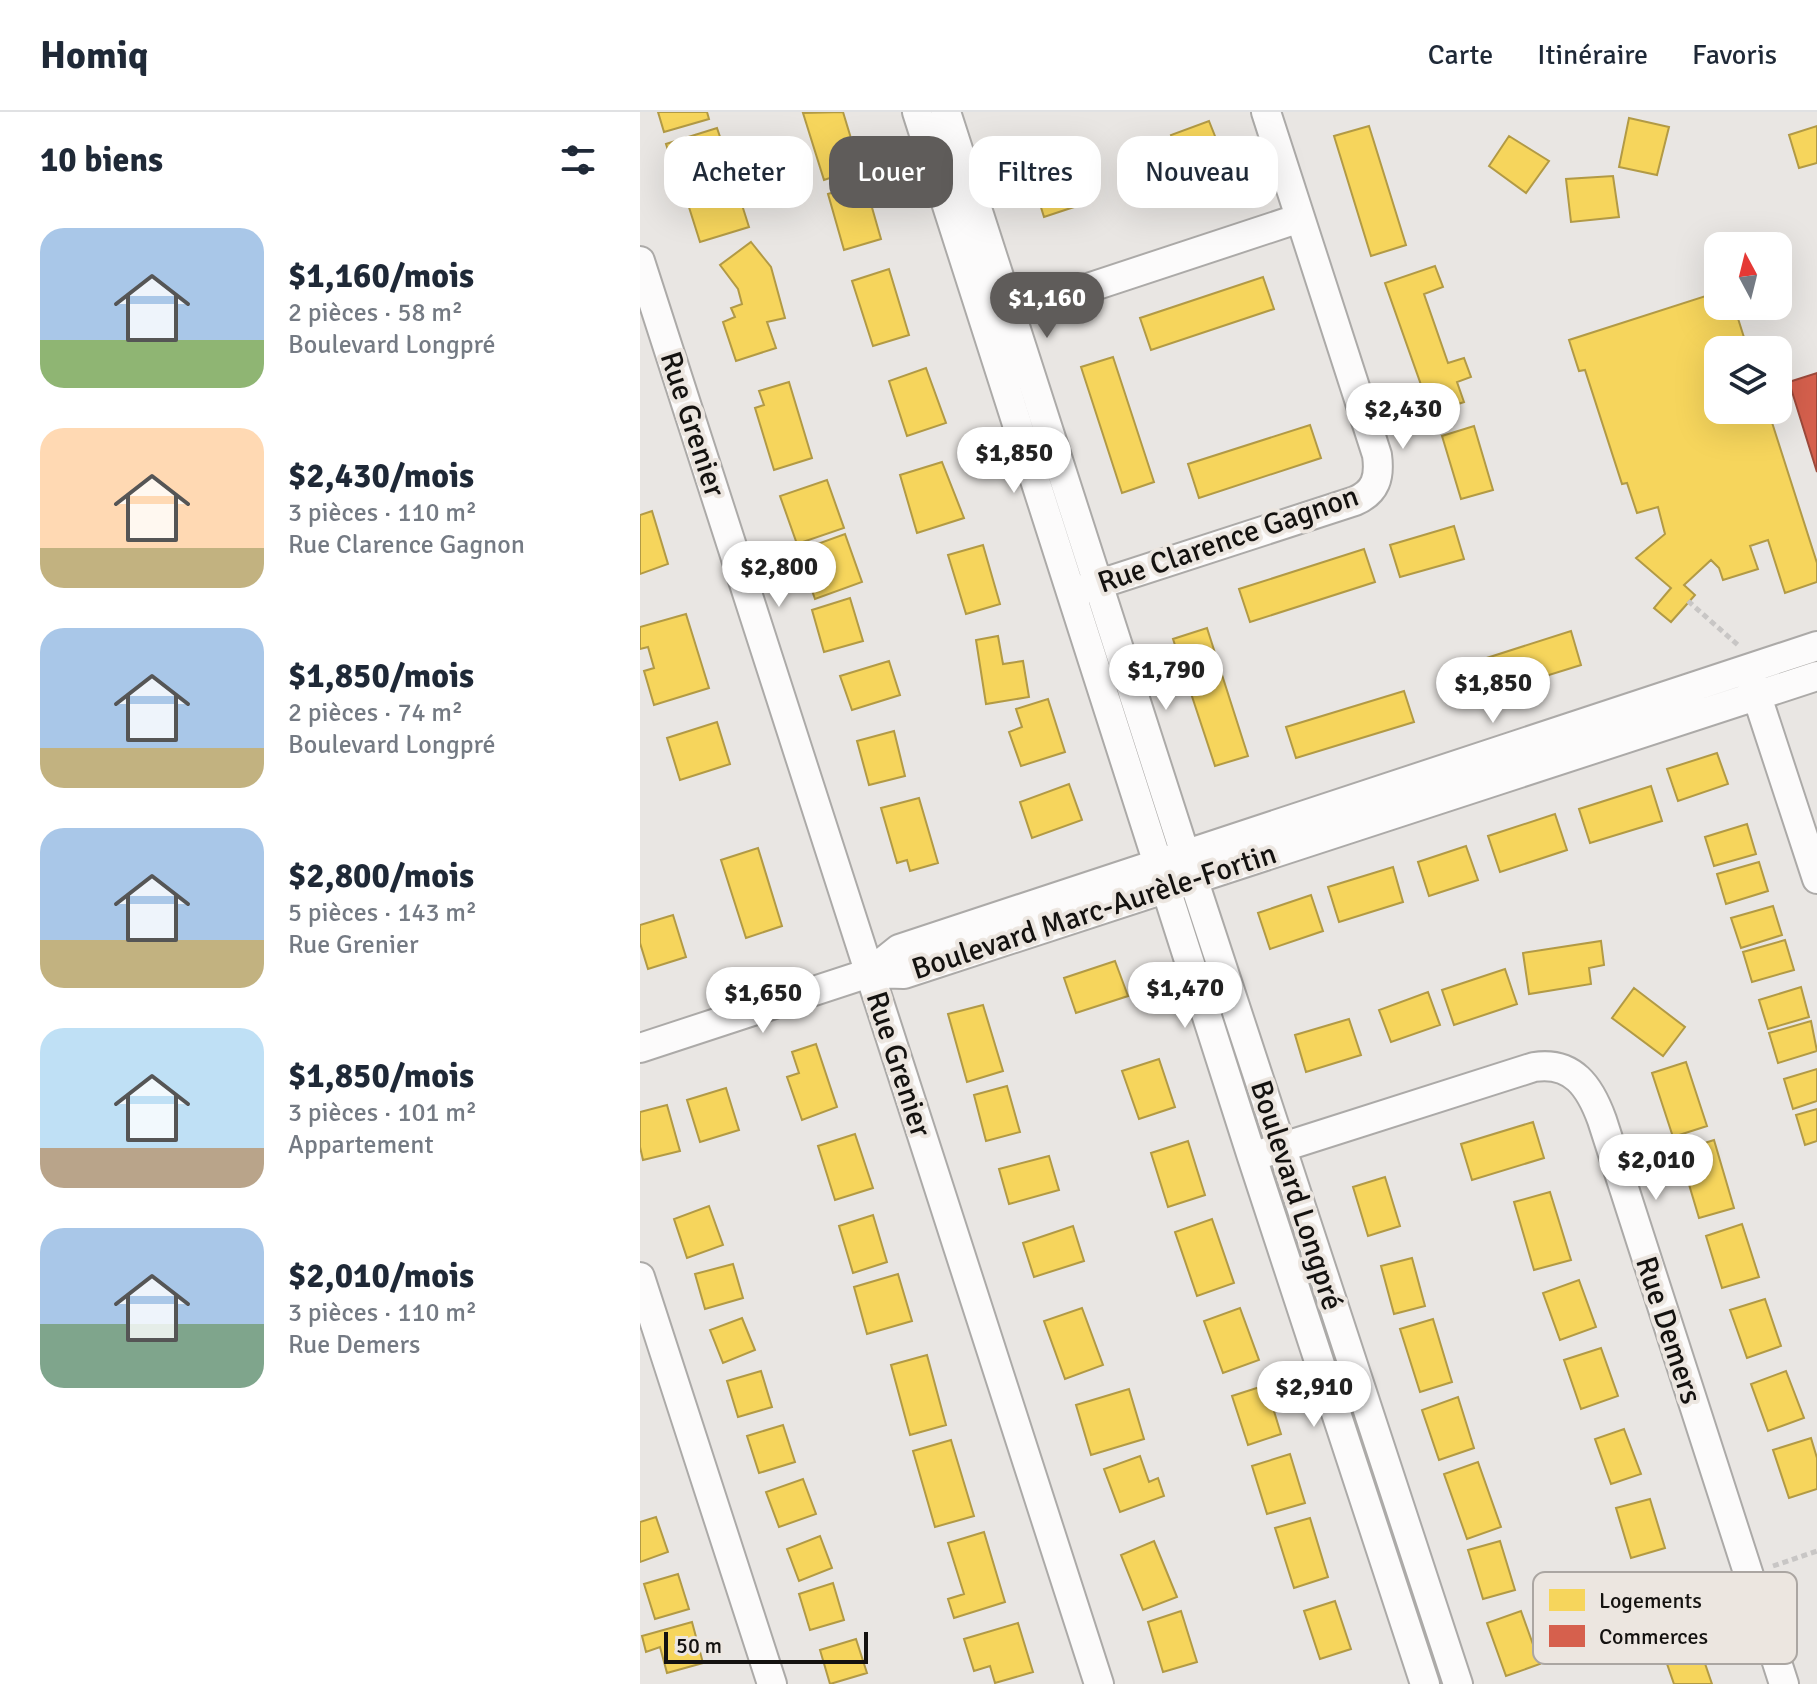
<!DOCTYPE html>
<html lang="fr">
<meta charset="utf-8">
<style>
:root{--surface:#fff;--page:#f2f2f3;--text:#1f2937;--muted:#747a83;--line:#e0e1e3;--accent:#5f5c5a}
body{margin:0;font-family:Signika,sans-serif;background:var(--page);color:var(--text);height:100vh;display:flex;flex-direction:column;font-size:30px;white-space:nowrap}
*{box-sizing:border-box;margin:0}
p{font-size:26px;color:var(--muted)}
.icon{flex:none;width:44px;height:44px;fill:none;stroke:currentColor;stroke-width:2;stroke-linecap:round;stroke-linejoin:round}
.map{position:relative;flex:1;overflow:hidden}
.panel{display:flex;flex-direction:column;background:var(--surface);width:640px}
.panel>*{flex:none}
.hud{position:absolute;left:24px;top:24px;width:760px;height:72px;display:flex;gap:16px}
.needle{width:52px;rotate:353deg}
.fabs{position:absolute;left:1064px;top:120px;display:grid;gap:16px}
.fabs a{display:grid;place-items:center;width:88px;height:88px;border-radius:16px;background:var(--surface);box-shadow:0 8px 32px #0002;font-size:40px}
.scale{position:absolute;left:24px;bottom:20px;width:204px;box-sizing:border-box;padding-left:8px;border:4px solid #141210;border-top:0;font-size:22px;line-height:28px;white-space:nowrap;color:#141210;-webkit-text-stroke:6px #ece6e0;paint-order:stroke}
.price{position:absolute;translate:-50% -68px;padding:0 18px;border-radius:28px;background:#fff;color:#222;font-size:26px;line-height:52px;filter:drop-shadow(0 2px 4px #0008)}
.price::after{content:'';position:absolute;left:50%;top:48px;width:24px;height:18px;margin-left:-12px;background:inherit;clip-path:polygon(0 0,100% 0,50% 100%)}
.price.selected{background:var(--accent);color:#fff}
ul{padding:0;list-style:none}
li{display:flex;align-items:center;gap:24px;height:200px;padding:0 40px}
li span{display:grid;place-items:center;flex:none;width:224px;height:160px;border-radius:24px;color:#555}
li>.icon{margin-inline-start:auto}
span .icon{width:96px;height:96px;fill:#fffc;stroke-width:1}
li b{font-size:34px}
h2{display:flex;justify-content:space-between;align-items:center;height:96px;padding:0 40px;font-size:34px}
.pill{padding:0 28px;border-radius:24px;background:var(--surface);box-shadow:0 8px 32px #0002;font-size:28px;line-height:72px}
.pill.selected{background:var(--accent);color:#fff}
header{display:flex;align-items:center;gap:48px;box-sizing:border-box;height:112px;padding:0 40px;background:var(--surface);border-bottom:2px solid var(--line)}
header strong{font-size:38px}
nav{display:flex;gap:44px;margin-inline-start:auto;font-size:28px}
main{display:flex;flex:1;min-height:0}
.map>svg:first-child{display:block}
.homes{fill:#f6d55c;stroke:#b29a45;stroke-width:2}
.shops{fill:#d6604d;stroke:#9c493b;stroke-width:2}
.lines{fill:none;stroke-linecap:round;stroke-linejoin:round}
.minor-casing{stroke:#acaaa8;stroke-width:32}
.path{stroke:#c8c6c5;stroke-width:5;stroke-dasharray:6 4;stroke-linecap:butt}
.minor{stroke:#fcfbfb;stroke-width:28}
.labels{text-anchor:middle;stroke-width:8;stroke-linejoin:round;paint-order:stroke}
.street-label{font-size:30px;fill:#141210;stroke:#ece6e0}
.key{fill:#ece6e0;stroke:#aba6a2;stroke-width:2}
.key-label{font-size:22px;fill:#141210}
</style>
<header>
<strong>Homiq</strong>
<nav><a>Carte</a><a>Itinéraire</a><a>Favoris</a></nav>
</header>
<main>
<section class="panel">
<h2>10 biens<svg class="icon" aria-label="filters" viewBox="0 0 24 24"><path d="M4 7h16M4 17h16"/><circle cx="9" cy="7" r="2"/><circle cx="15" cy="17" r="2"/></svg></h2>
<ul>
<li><span style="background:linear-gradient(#a9c7e8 70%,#8fb573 0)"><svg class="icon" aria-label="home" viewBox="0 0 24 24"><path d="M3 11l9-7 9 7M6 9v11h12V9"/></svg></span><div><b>$1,160/mois</b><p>2 pièces · 58 m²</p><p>Boulevard Longpré</p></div></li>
<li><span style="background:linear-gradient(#ffd9b3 75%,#c2b280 0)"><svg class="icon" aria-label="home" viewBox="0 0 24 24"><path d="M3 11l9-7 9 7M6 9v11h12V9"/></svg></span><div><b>$2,430/mois</b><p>3 pièces · 110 m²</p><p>Rue Clarence Gagnon</p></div></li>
<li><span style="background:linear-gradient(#a9c7e8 75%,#c2b280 0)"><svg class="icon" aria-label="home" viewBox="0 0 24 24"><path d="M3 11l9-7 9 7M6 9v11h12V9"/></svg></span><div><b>$1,850/mois</b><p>2 pièces · 74 m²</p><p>Boulevard Longpré</p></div></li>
<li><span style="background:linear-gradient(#a9c7e8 70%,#c2b280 0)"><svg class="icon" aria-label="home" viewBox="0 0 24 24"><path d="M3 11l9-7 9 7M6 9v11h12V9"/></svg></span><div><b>$2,800/mois</b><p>5 pièces · 143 m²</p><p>Rue Grenier</p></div></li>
<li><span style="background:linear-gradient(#bfe0f5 75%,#b9a48a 0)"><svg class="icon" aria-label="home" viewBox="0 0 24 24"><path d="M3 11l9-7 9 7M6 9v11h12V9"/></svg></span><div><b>$1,850/mois</b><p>3 pièces · 101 m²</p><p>Appartement</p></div></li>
<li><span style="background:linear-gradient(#a9c7e8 60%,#7fa58c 0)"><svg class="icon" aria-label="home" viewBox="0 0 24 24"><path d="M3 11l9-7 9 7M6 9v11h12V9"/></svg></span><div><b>$2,010/mois</b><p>3 pièces · 110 m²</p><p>Rue Demers</p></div></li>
</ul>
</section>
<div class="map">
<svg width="1177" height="1572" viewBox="0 0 1177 1572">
<rect width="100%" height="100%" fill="#e9e6e3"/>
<!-- homes -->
<path class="homes" d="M18,0H67L69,7L24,20Z
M203,0L220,56L184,68L163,1Z
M989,6L1029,15L1017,63L979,55Z
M569,9L596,77L558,92L531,23Z
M729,14L766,133L731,144L694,24Z
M1177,14V51L1159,56L1149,23Z
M77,16L90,54L38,70L26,32Z
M869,24L909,49L886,81L849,54Z
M422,46L437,94L404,105L389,57Z
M973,64L979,105L931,110L926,67Z
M225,71L241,127L204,138L188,82Z
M96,74L109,115L60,130L47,89Z
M111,130L131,155L145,206L127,210L136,236L96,249L83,210L95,205L91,196L102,192L98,177L80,153Z
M795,154L803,175L784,182L808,251L824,246L831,265L817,270L824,290L791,301L745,171Z
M249,157L269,223L233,234L212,169Z
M623,165L634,197L511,238L500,206Z
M1078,180V194H1094L1108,238H1078V298H1128L1177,451V470L1145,481L1128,428L1110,434L1118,457L1083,468L1079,456L1071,448L1044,473L1055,483L1031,510L1014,496L1031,476L996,446L1025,422L1018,395L997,401L987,371L982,372L945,258L939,259L929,228Z
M473,245L514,370L482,381L441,255Z
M286,256L306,311L267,324L249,269Z
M149,270L172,346L134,358L115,296L124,293L119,279Z
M670,313L681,346L559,386L548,352Z
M834,314L853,378L821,387L802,324Z
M302,350L324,406L277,421L260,363Z
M187,368L204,416L157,432L140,384Z
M12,399L28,452L0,462V403Z
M814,414L824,447L760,465L750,433Z
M205,422L222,470L175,487L158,439Z
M343,433L360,492L326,502L308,443Z
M724,437L735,470L610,510L599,477Z
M210,486L223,529L184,540L172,498Z
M46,502L69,576L14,593L4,559L14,556L8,535L0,537V515Z
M567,516L608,644L575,654L533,527Z
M931,519L941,553L813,593L803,560Z
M358,524L363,552L383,549L389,585L346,592L336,528Z
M249,549L260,583L212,598L200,564Z
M764,579L774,610L656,646L646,615Z
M408,587L425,640L381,654L369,620L382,615L376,597Z
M77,610L90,652L40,668L27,626Z
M254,619L265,664L229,673L217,629Z
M1077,641L1088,672L1038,689L1027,657Z
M429,672L442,708L392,726L380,690Z
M1011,674L1022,709L950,731L939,697Z
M279,686L298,751L270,759L267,748L257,751L241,696Z
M915,702L927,738L860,760L848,724Z
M1107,712L1116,742L1074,754L1065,725Z
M826,734L838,768L789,784L778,750Z
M118,736L142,814L106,826L81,748Z
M1119,750L1128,779L1086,792L1077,762Z
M753,755L763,790L699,810L688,775Z
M671,783L683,819L630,837L618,801Z
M1133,794L1142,823L1101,836L1091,806Z
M33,803L46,845L8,857L0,831V813Z
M1145,828L1154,858L1112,870L1103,840Z
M961,829L964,853L949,856L951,872L889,882L883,841Z
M475,849L488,884L436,901L424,866Z
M865,857L877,892L814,913L802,878Z
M1161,875L1169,905L1128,917L1119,888Z
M994,876L1045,915L1023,944L972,906Z
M788,880L800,913L751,930L739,898Z
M343,893L363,959L327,970L308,902Z
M709,907L721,943L666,960L655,923Z
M1171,909L1177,939L1138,951L1129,921Z
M176,932L197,995L162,1008L147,965L159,961L152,940Z
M519,947L535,995L499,1007L482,959Z
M1046,950L1067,1014L1033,1025L1012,961Z
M1177,957V989L1153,997L1144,967Z
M367,974L380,1020L346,1029L334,983Z
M86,976L99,1018L60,1030L47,988Z
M27,993L40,1039L3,1048L0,1035V1000Z
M1177,997V1029L1165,1033L1156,1003Z
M893,1010L904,1046L832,1068L821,1032Z
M215,1022L233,1076L195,1088L178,1034Z
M1074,1028L1094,1096L1059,1106L1039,1039Z
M548,1029L565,1083L528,1095L511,1041Z
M409,1044L419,1078L369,1092L359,1057Z
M745,1065L760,1114L728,1124L713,1075Z
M910,1080L931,1148L894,1158L874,1090Z
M69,1094L83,1133L47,1146L34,1107Z
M233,1103L247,1150L213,1161L199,1114Z
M572,1107L594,1171L557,1184L535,1120Z
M1102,1112L1119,1165L1082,1176L1066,1124Z
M433,1114L444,1149L394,1165L383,1131Z
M772,1146L785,1194L754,1202L741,1154Z
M93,1152L103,1186L65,1197L55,1162Z
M258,1162L272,1209L227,1222L214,1175Z
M939,1168L956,1215L920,1228L903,1181Z
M1125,1187L1141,1234L1107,1246L1090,1198Z
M442,1196L463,1253L425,1267L404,1209Z
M600,1196L619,1248L583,1261L564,1209Z
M102,1206L115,1238L83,1251L70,1218Z
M793,1207L812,1270L780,1280L760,1217Z
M961,1236L978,1284L941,1297L924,1248Z
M287,1243L306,1313L270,1323L251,1253Z
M121,1259L132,1295L98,1305L87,1269Z
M1146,1259L1164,1306L1128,1319L1111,1272Z
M626,1273L641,1322L608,1333L592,1284Z
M489,1277L504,1327L451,1343L436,1293Z
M818,1285L834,1336L799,1348L782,1298Z
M143,1313L155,1350L119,1361L107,1324Z
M984,1317L1001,1362L971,1372L955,1327Z
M1171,1326L1177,1346V1377L1149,1386L1133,1338Z
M311,1328L334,1404L295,1415L273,1339Z
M650,1342L665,1391L627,1402L612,1354Z
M500,1344L509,1370L518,1366L524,1384L480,1400L464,1357Z
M838,1350L861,1415L827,1427L804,1362Z
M163,1367L176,1402L139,1415L126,1380Z
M1010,1387L1025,1436L991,1446L976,1396Z
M16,1405L28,1440L0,1450V1410Z
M670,1406L688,1465L654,1476L635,1416Z
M344,1420L365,1490L314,1506L308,1487L324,1482L308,1431Z
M180,1424L192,1456L159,1469L147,1437Z
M514,1429L537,1485L503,1498L481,1443Z
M860,1429L875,1478L843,1487L828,1438Z
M38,1462L49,1497L15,1507L4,1472Z
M193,1471L204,1508L170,1518L159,1482Z
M695,1489L711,1537L680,1547L664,1499Z
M541,1499L557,1550L523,1560L508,1510Z
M881,1499L900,1552L866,1564L847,1511Z
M52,1510L63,1551L27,1561L20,1535L6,1540L2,1524Z
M378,1511L393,1560L355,1571L350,1554L334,1559L324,1527Z
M216,1527L227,1561L190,1572L180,1538Z
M1059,1534L1072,1572H1034L1025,1546Z"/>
<!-- shops -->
<path class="shops" d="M1177,261V360L1149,270Z"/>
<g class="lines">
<defs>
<path id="minor" d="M277,0L612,1045L785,1572
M306,0L545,742L818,1572
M0,149L459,1572
M354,207L660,106
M441,478L715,389C736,380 740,365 737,343L626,0
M1111,566L1177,767
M229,861L259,837L1177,534
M0,936L229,861L264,862L1177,564
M624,1041L894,955C933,949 950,975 962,1008L1144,1572
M0,1165L132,1572"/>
</defs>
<!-- minor casing -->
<use href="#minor" class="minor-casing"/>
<!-- path -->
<path class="path" d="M1048,489L1099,534
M1133,1454L1177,1439"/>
<!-- minor -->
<use href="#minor" class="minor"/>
</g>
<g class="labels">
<!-- street labels -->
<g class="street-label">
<text transform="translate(53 312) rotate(72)" y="10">Rue Grenier</text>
<text transform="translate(588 427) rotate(-19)" y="10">Rue Clarence Gagnon</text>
<text transform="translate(454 799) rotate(-18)" y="10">Boulevard Marc-Aurèle-Fortin</text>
<text transform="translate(259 952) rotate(72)" y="10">Rue Grenier</text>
<text transform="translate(657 1083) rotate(72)" y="10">Boulevard Longpré</text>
<text transform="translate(1029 1218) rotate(72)" y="10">Rue Demers</text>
</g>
</g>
<!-- legend -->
<rect x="893" y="1460" width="264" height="92" rx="12" class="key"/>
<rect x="909" y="1477" width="36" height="22" fill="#f6d55c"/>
<rect x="909" y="1513" width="36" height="22" fill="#d6604d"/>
<g class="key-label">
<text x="959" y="1496">Logements</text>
<text x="959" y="1532">Commerces</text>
</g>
</svg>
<div class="fabs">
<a><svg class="needle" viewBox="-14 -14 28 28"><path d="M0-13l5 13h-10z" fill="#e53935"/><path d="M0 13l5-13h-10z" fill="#747a83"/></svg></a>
<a><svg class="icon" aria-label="layers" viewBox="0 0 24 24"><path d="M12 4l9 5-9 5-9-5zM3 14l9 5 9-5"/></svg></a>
</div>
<div class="scale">50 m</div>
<b class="price selected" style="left:407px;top:228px">$1,160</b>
<b class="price" style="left:763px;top:339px">$2,430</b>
<b class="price" style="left:374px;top:383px">$1,850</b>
<b class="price" style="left:139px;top:497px">$2,800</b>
<b class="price" style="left:526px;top:600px">$1,790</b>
<b class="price" style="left:853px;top:613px">$1,850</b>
<b class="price" style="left:545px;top:918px">$1,470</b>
<b class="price" style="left:123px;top:923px">$1,650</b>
<b class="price" style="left:1016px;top:1090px">$2,010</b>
<b class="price" style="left:674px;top:1317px">$2,910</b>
<div class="hud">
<a class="pill">Acheter</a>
<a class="pill selected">Louer</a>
<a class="pill">Filtres</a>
<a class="pill">Nouveau</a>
</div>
</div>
</main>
